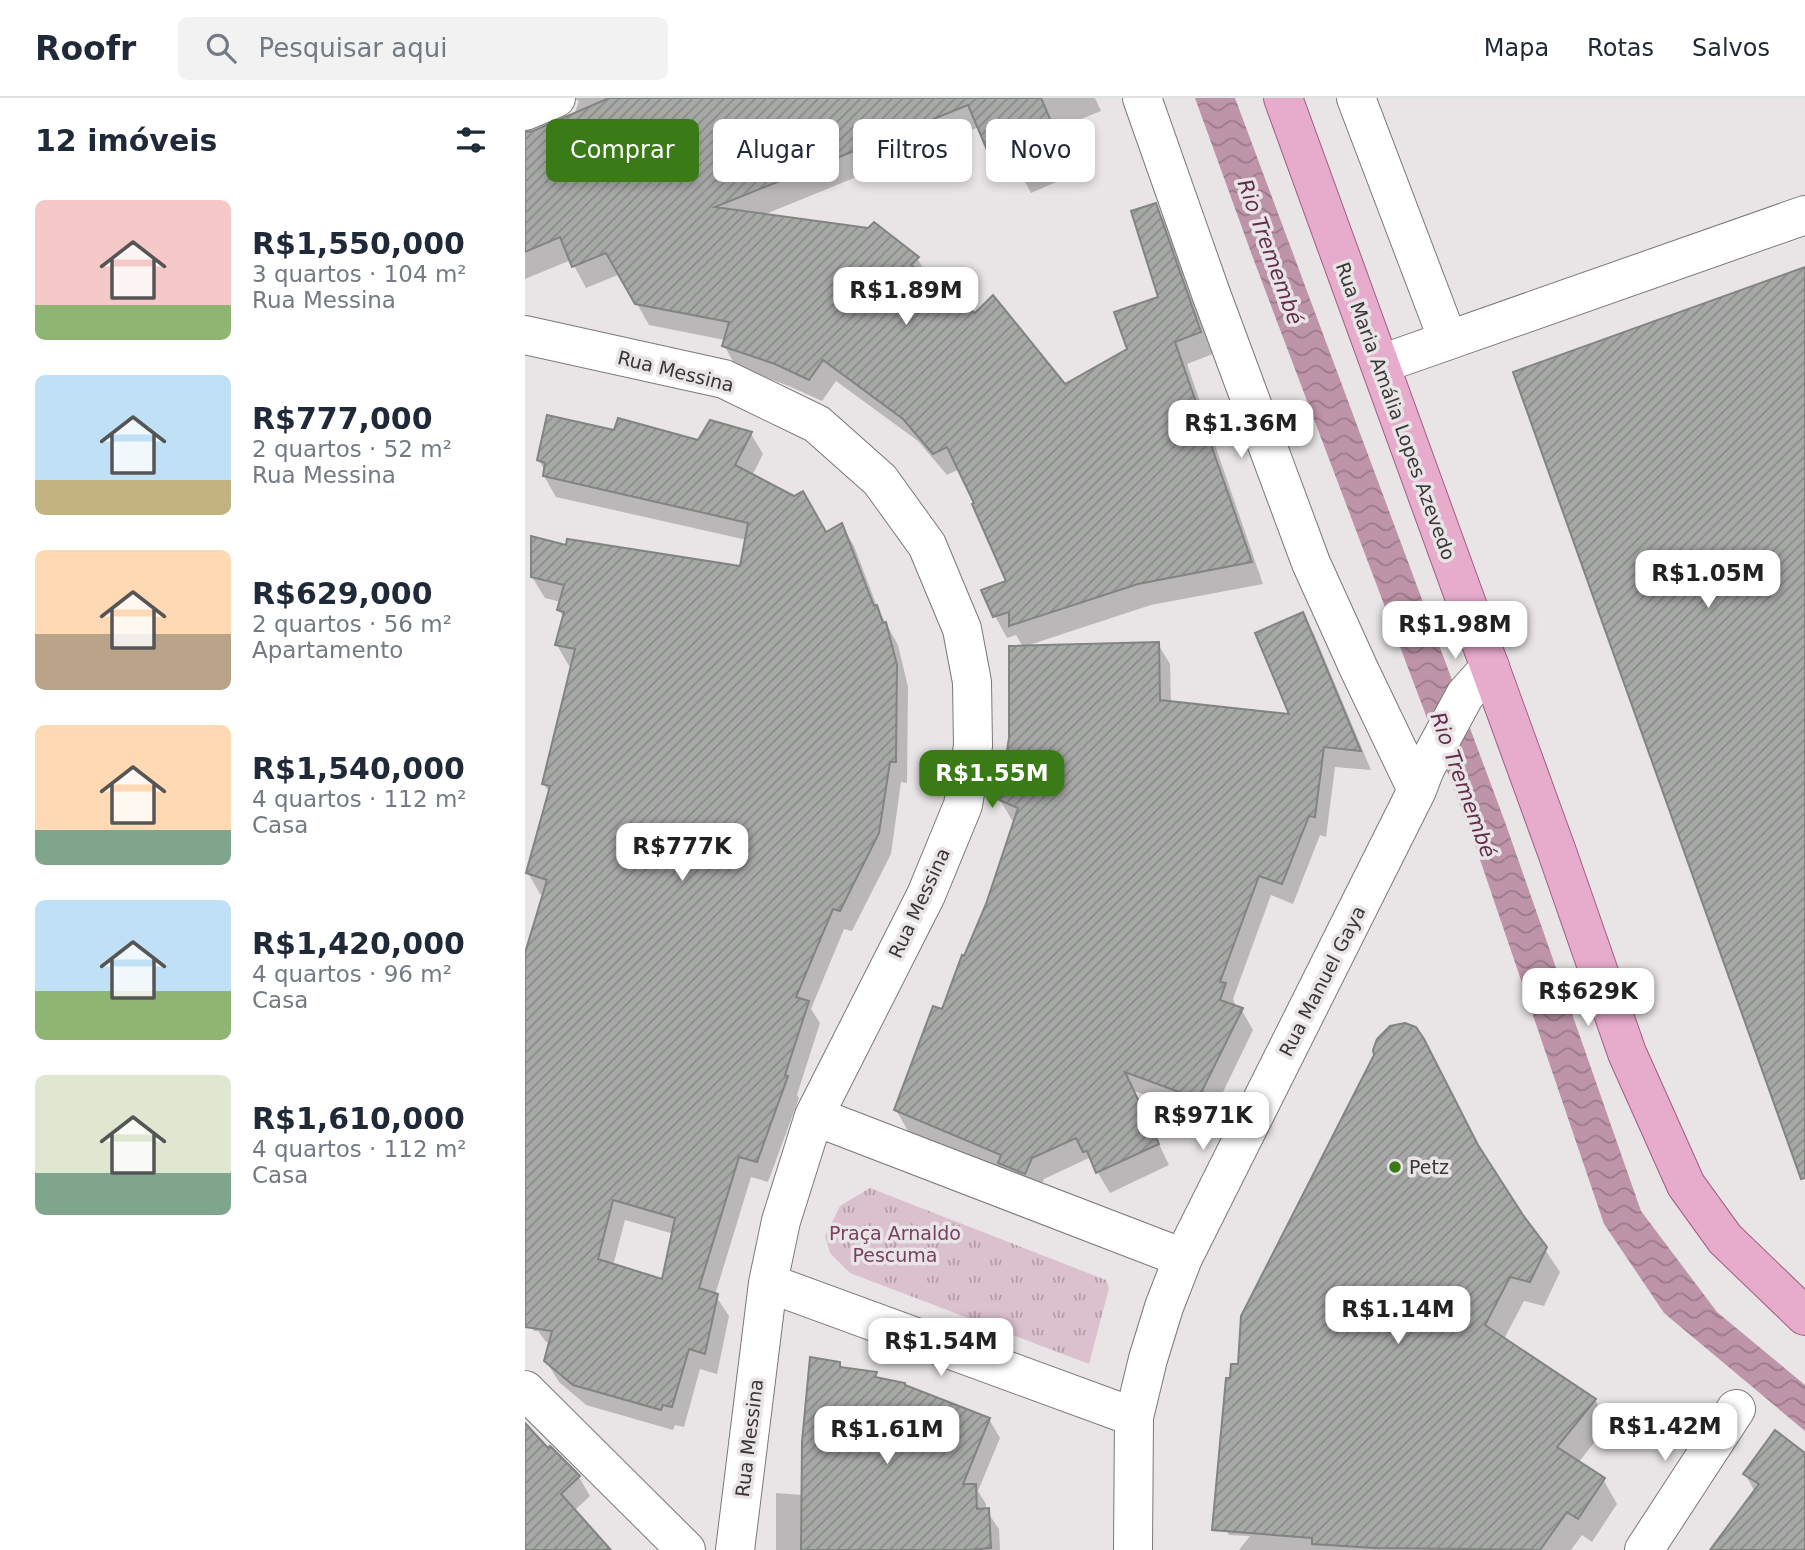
<!DOCTYPE html>
<html lang="pt">
<meta charset="utf-8">
<style>
:root{--surface:#fff;--page:#f2f2f3;--text:#1f2937;--muted:#747a83;--line:#e0e1e3;--accent:#3a7a17}
body{margin:0;font-family:"DejaVu Sans",sans-serif;background:var(--page);color:var(--text);height:100vh;display:flex;flex-direction:column;font-size:26px;white-space:nowrap}
*{box-sizing:border-box;margin:0}
p{font-size:23px;color:var(--muted)}
.icon{flex:none;width:38px;height:38px;fill:none;stroke:currentColor;stroke-width:2;stroke-linecap:round;stroke-linejoin:round}
.map{position:relative;flex:1;overflow:hidden}
.side{display:flex;flex-direction:column;background:var(--surface);width:525px}
.side>*{flex:none}
.guide{position:absolute;left:21px;top:21px;width:665px;height:63px;display:flex;gap:14px}
.price{position:absolute;translate:-50% -60px;padding:0 16px;border-radius:14px;background:#fff;color:#222;font-size:23px;line-height:46px;filter:drop-shadow(0 2px 4px #0008)}
.price::after{content:'';position:absolute;left:50%;top:42px;width:21px;height:16px;margin-left:-10px;background:inherit;clip-path:polygon(0 0,100% 0,50% 100%)}
.price.selected{background:var(--accent);color:#fff}
ul{padding:0;list-style:none}
li{display:flex;align-items:center;gap:21px;height:175px;padding:0 35px}
li span{display:grid;place-items:center;flex:none;width:196px;height:140px;border-radius:10px;color:#555}
li>.icon{margin-inline-start:auto}
span .icon{width:84px;height:84px;fill:#fffc;stroke-width:1}
li b{font-size:30px}
h2{display:flex;justify-content:space-between;align-items:center;height:84px;padding:0 35px;font-size:30px}
.chip{padding:0 24px;border-radius:10px;background:var(--surface);box-shadow:0 4px 10px #0003;font-size:24px;line-height:63px}
.chip.selected{background:var(--accent);color:#fff}
header{display:flex;align-items:center;gap:42px;box-sizing:border-box;height:98px;padding:0 35px;background:var(--surface);border-bottom:2px solid var(--line)}
header strong{font-size:33px}
nav{display:flex;gap:38px;margin-inline-start:auto;font-size:24px}
.search{width:490px;height:63px;background:var(--page);display:flex;align-items:center;gap:18px;box-sizing:border-box;padding:0 24px;border-radius:10px;color:var(--muted);font-size:26px}
main{display:flex;flex:1;min-height:0}
.map>svg:first-child{display:block}
.park{fill:url(#park-tufts)}
.water{fill:url(#water-waves)}
.shadow{fill:#0003;fill-rule:evenodd}
.building{fill:url(#building-hatch);stroke:#828482;stroke-width:2;fill-rule:evenodd}
.lines{fill:none;stroke-linecap:round;stroke-linejoin:round}
.minor-casing{stroke:#7b7879;stroke-width:40}
.major-casing{stroke:#9f5e82;stroke-width:40}
.minor{stroke:#fff;stroke-width:38}
.major{stroke:#e7abcc;stroke-width:38}
.poi-dot{fill:#3a7a17;stroke:#e9e5e7;stroke-width:2.5}
.labels{text-anchor:middle;stroke-width:7;stroke-linejoin:round;paint-order:stroke}
.street-label{font-size:19px;fill:#383637;stroke:#e9e5e7}
.poi-label{font-size:19px;fill:#383637;stroke:#e9e5e7;text-anchor:start}
.park-label{font-size:19px;fill:#79415f;stroke:#e9e5e7}
.water-label{font-size:21px;font-style:italic;fill:#642d4c;stroke:#e9e5e7}
</style>
<header>
<strong>Roofr</strong>
<div class="search"><svg class="icon" aria-label="search" viewBox="0 0 24 24"><circle cx="10" cy="10" r="6"/><path d="M15 15l6 6"/></svg>Pesquisar aqui</div>
<nav><a>Mapa</a><a>Rotas</a><a>Salvos</a></nav>
</header>
<main>
<section class="side">
<h2>12 imóveis<svg class="icon" aria-label="filters" viewBox="0 0 24 24"><path d="M4 7h16M4 17h16"/><circle cx="9" cy="7" r="2"/><circle cx="15" cy="17" r="2"/></svg></h2>
<ul>
<li><span style="background:linear-gradient(#f6c9c9 75%,#8fb573 0)"><svg class="icon" aria-label="home" viewBox="0 0 24 24"><path d="M3 11l9-7 9 7M6 9v11h12V9"/></svg></span><div><b>R$1,550,000</b><p>3 quartos · 104 m²</p><p>Rua Messina</p></div></li>
<li><span style="background:linear-gradient(#bfe0f5 75%,#c2b280 0)"><svg class="icon" aria-label="home" viewBox="0 0 24 24"><path d="M3 11l9-7 9 7M6 9v11h12V9"/></svg></span><div><b>R$777,000</b><p>2 quartos · 52 m²</p><p>Rua Messina</p></div></li>
<li><span style="background:linear-gradient(#ffd9b3 60%,#b9a48a 0)"><svg class="icon" aria-label="home" viewBox="0 0 24 24"><path d="M3 11l9-7 9 7M6 9v11h12V9"/></svg></span><div><b>R$629,000</b><p>2 quartos · 56 m²</p><p>Apartamento</p></div></li>
<li><span style="background:linear-gradient(#ffd9b3 75%,#7fa58c 0)"><svg class="icon" aria-label="home" viewBox="0 0 24 24"><path d="M3 11l9-7 9 7M6 9v11h12V9"/></svg></span><div><b>R$1,540,000</b><p>4 quartos · 112 m²</p><p>Casa</p></div></li>
<li><span style="background:linear-gradient(#bfe0f5 65%,#8fb573 0)"><svg class="icon" aria-label="home" viewBox="0 0 24 24"><path d="M3 11l9-7 9 7M6 9v11h12V9"/></svg></span><div><b>R$1,420,000</b><p>4 quartos · 96 m²</p><p>Casa</p></div></li>
<li><span style="background:linear-gradient(#dfe7d0 70%,#7fa58c 0)"><svg class="icon" aria-label="home" viewBox="0 0 24 24"><path d="M3 11l9-7 9 7M6 9v11h12V9"/></svg></span><div><b>R$1,610,000</b><p>4 quartos · 112 m²</p><p>Casa</p></div></li>
</ul>
</section>
<div class="map">
<svg width="1280" height="1452" viewBox="0 0 1280 1452">
<defs>
<pattern id="park-tufts" width="24" height="20" patternUnits="userSpaceOnUse" patternTransform="scale(1.75)"><rect width="24" height="20" fill="#dbc0cd"/><path d="M3 7l-1-3M5 7V3M7 7l1-3M15 17l-1-3M17 17v-4M19 17l1-3" fill="none" stroke="#b39da7"/></pattern>
<pattern id="water-waves" width="16" height="10" patternUnits="userSpaceOnUse" patternTransform="scale(1.75)"><rect width="16" height="10" fill="#be94a9"/><path d="M0 5q4-4 8 0t8 0" fill="none" stroke="#9b7a8a"/></pattern>
<pattern id="building-hatch" width="6" height="6" patternUnits="userSpaceOnUse" patternTransform="scale(1.75)"><rect width="6" height="6" fill="#a7a9a7"/><path d="M-1 1l2-2M0 6l6-6M5 7l2-2" fill="none" stroke="#898a89"/></pattern>
</defs>
<rect width="100%" height="100%" fill="#e9e5e7"/>
<!-- park -->
<path class="park" d="M345,1090L581,1182L584,1190L564,1266L325,1175L305,1155L300,1138L315,1108Z"/>
<!-- water -->
<path class="water" d="M670,0H710L980,724L1116,1113L1192,1214L1280,1287V1333L1139,1215L1079,1126L950,747L728,160Z"/>
<!-- shadow -->
<path class="shadow" d="M47,0H570L576,13L539,28L544,41L536,44L550,76L506,95L491,67L477,73L454,29L236,118L392,160L405,182L540,288L604,252L635,200L630,107L643,129L688,256L662,266L738,486L626,507L501,548L633,546L645,566L646,605L767,619L777,516L789,536L846,672L810,669L801,739L795,737L768,806L746,797L708,901L711,909L716,911L728,932L685,1021L609,993L644,1067L585,1095L564,1060L519,1081L512,1096L479,1073L383,1033L371,1012L418,913L463,806L490,724L487,722L475,702L498,549L491,537L482,540L470,518L484,484L452,406L434,371L422,377L393,343L311,283L297,303L264,288L211,269L199,247L200,242L124,227L95,176L61,190L46,162L0,181V36L40,22L50,14L54,3Z
M91,334L174,344L226,336L238,356L227,378L301,436L317,428L329,448L353,511L373,547L383,589L382,685L376,684L366,756L327,833L319,831L286,911L295,925L272,997L274,1000L243,1084L226,1079L190,1197L204,1218L192,1276L175,1271L159,1329L150,1327L148,1332L61,1307L34,1284L21,1263L26,1245L21,1244L13,1233H9L0,1217V860L20,797L15,796L3,775L25,696L19,686L48,568H44L32,547L39,520L34,512L36,504L20,500L7,479L43,449L217,470L222,442L31,399L19,378L20,373L14,362ZM100,1122L149,1136L139,1183L88,1168Z
M960,1062L1035,1174L1019,1208L999,1203L979,1241L1070,1302L1084,1326L1053,1365L1078,1381L1092,1406L1067,1444L1057,1437L1046,1452H714L725,1438L704,1437L690,1413L706,1281Z
M314,1265L318,1271L351,1276L354,1282L464,1321L475,1340L453,1393L461,1406V1412L474,1431L475,1452H251V1395L278,1397Z
M25,1350L54,1379L65,1398L49,1413L82,1452H0V1351L23,1353Z
M1280,1357V1452H1188L1230,1394L1220,1376Z"/>
<!-- building -->
<path class="building" d="M84,0H516L539,54L492,73L479,45L462,52L443,7L190,109L343,130L349,124L394,159L386,167L450,215L468,197L540,286L602,251L589,214L633,199L606,113L631,105L676,234L650,244L727,464L613,486L484,528V514L468,519L456,492L481,483L447,406L449,405L422,349L408,356L378,321L298,262L284,282L250,266L197,248L204,224L110,206L81,155L47,169L35,139L0,154V34L8,33Z
M1280,169V1080L1276,1081L988,274Z
M22,317L89,332L93,320L173,342L185,322L227,334L210,367L269,398L278,393L301,434L317,425L349,508L352,507L358,525L361,524L372,567L371,664H365L354,735L315,813L308,811L271,899L284,903L260,977L263,978L232,1064L214,1059L174,1190L193,1196L180,1256L164,1251L147,1309L138,1307L136,1312L48,1287L19,1263L27,1233L0,1229V855L22,782L1,775L25,688L17,686L50,551L30,547L39,514L32,512L39,487L6,479V438L41,447L42,441L215,468L223,425L18,378L20,365L12,362ZM88,1102L150,1120L137,1181L73,1161Z
M778,514L836,653L799,649L790,719L784,718L757,786L734,778L695,884L701,885L695,902L718,910L673,1001L600,974L634,1046L571,1075L562,1053L558,1054L551,1040L507,1060L500,1076L473,1065L476,1057L369,1012L408,908L417,911L437,857L439,858L461,806L493,710L474,702L484,640V548L634,544L635,602L764,616L730,535Z
M880,925L891,929L899,941L953,1047L998,1117L1022,1149L1005,1184L985,1179L960,1227L1071,1301L1032,1349L1080,1380L1053,1421L1042,1414L1015,1452L850,1450L787,1446V1440L687,1432L701,1280H705L706,1266H713L716,1218L849,957L848,952L852,941L865,928Z
M285,1259L315,1264V1269L352,1274L350,1279L380,1285V1287L465,1320L438,1386H451L452,1411L464,1410L466,1450L444,1452H276L277,1344Z
M0,1325L23,1350L25,1348L55,1378L36,1396L86,1452H0Z
M1250,1332L1280,1355V1452H1185L1234,1386L1218,1376Z"/>
<g class="lines">
<defs>
<path id="minor" d="M617,0L685,193L786,465L834,571L892,692
M831,0L923,242
M0,13L31,0
M0,237L199,281L292,326L355,382L402,447L437,531L447,584L448,648L438,707L401,797L289,1018L256,1123L243,1185L210,1452
M856,266L1280,117
M289,1018L658,1160
M243,1185L609,1319
M0,1292L161,1452
M608,1452L609,1319L623,1261L639,1209L658,1160L892,692L900,671L940,597L965,569
M1119,1452L1211,1311"/>
<path id="major" d="M758,0L1032,754L1102,955L1161,1087L1200,1141L1280,1218"/>
</defs>
<!-- minor casing -->
<use href="#minor" class="minor-casing"/>
<!-- major casing -->
<use href="#major" class="major-casing"/>
<!-- minor -->
<use href="#minor" class="minor"/>
<!-- major -->
<use href="#major" class="major"/>
</g>
<!-- markers -->
<circle class="poi-dot" cx="870" cy="1069" r="7"/>
<g class="labels">
<!-- street labels -->
<g class="street-label">
<text transform="translate(151 273) rotate(14)" y="7">Rua Messina</text>
<text transform="translate(871 313) rotate(70)" y="7">Rua Maria Amália Lopes Azevedo</text>
<text transform="translate(394 805) rotate(-65)" y="7">Rua Messina</text>
<text transform="translate(797 883) rotate(-63)" y="7">Rua Manuel Gaya</text>
<text transform="translate(224 1340) rotate(-83)" y="7">Rua Messina</text>
</g>
<!-- poi labels -->
<g class="poi-label">
<text x="884" y="1076">Petz</text>
</g>
<!-- park labels -->
<g class="park-label">
<text x="370" y="1142">Praça Arnaldo<tspan x="370" dy="22">Pescuma</tspan></text>
</g>
<!-- water labels -->
<g class="water-label">
<text transform="translate(745 154) rotate(70)" y="7">Rio Tremembé</text>
<text transform="translate(938 687) rotate(70)" y="7">Rio Tremembé</text>
</g>
</g>
</svg>
<b class="price" style="left:381px;top:229px">R$1.89M</b>
<b class="price" style="left:716px;top:362px">R$1.36M</b>
<b class="price" style="left:1183px;top:512px">R$1.05M</b>
<b class="price" style="left:930px;top:563px">R$1.98M</b>
<b class="price selected" style="left:467px;top:712px">R$1.55M</b>
<b class="price" style="left:157px;top:785px">R$777K</b>
<b class="price" style="left:1063px;top:930px">R$629K</b>
<b class="price" style="left:678px;top:1054px">R$971K</b>
<b class="price" style="left:873px;top:1248px">R$1.14M</b>
<b class="price" style="left:416px;top:1280px">R$1.54M</b>
<b class="price" style="left:1140px;top:1365px">R$1.42M</b>
<b class="price" style="left:362px;top:1368px">R$1.61M</b>
<div class="guide">
<a class="chip selected">Comprar</a>
<a class="chip">Alugar</a>
<a class="chip">Filtros</a>
<a class="chip">Novo</a>
</div>
</div>
</main>
